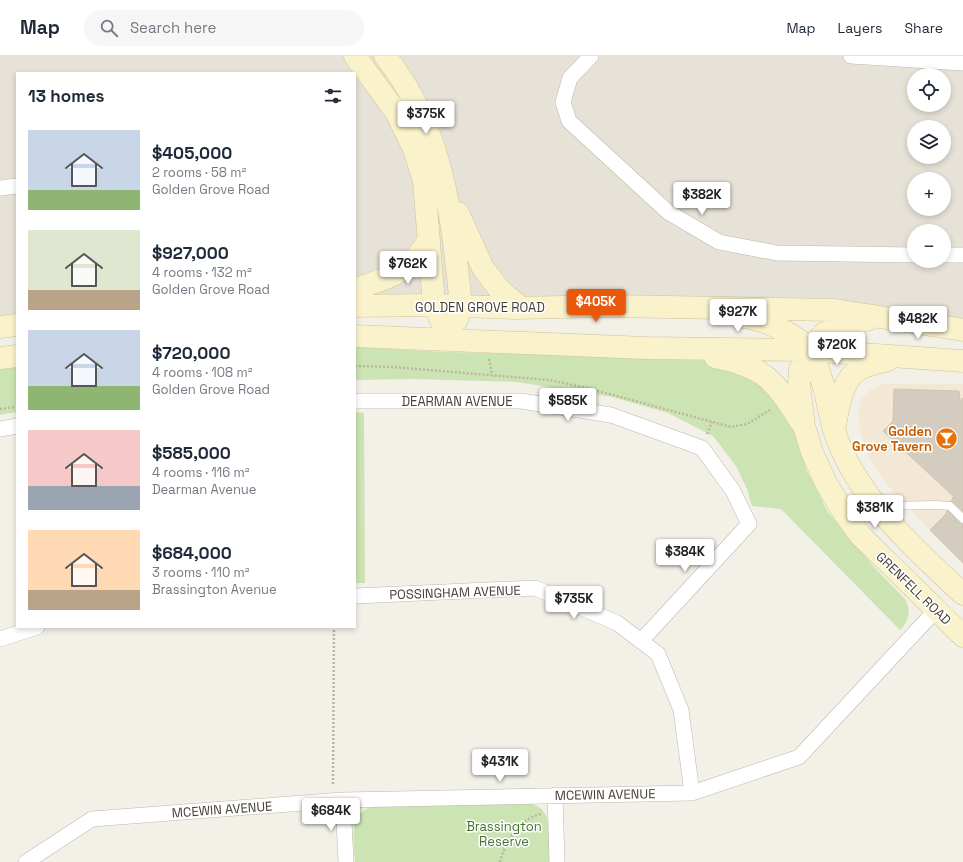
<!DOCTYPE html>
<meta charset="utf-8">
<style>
:root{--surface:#fff;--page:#f6f6f7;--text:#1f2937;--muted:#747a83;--line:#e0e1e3;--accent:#ea580c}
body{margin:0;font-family:"Space Grotesk",sans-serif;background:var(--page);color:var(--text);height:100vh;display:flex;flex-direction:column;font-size:15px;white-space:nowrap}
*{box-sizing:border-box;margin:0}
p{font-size:13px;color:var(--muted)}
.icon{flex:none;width:22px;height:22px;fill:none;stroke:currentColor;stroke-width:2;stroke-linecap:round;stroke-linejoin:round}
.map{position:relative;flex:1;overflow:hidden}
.side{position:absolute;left:16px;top:16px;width:340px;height:556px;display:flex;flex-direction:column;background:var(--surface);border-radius:0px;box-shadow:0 2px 6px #0003}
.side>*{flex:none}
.fabs{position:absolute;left:907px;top:12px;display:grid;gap:8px}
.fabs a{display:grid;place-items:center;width:44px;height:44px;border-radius:50%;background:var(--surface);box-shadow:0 2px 6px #0003;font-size:20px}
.price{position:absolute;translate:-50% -34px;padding:0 9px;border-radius:4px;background:#fff;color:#222;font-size:13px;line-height:26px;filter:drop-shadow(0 1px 2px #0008)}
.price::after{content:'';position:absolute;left:50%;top:24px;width:12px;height:9px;margin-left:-6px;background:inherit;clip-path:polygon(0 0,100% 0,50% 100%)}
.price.on{background:var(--accent);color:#fff}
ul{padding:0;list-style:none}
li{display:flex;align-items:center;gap:12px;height:100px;padding:0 12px}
li span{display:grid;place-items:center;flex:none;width:112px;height:80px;border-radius:0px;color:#555}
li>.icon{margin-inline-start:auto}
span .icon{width:48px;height:48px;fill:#fffc;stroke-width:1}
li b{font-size:17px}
h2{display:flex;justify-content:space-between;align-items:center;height:48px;padding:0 12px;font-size:17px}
header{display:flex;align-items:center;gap:24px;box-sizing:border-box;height:56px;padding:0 20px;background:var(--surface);border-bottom:1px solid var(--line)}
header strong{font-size:19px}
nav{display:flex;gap:22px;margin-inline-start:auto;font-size:14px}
.search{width:280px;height:36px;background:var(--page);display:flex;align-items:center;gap:10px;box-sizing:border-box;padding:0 14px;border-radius:22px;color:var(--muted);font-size:15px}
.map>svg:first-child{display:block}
.residential{fill:#e6e2d7;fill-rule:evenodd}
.commercial{fill:#f3e8d5}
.green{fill:#cce4b4}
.building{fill:#d4cdbf;stroke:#cec5b2}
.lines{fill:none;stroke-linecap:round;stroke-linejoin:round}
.lane-casing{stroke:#beb8ac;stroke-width:9}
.street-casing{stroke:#beb8ac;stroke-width:16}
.secondary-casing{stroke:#cfc59b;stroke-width:23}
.path{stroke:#beb59e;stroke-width:2.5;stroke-dasharray:2 2;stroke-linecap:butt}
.lane{stroke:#fff;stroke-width:8}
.street{stroke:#fff;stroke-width:15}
.secondary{stroke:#faf2cb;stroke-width:22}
.labels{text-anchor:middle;stroke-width:3;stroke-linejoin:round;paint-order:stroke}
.street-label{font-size:13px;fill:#464137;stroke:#fff}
.food-label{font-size:13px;font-weight:bold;fill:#c56008;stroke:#fff;text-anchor:end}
.park-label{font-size:13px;fill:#45732f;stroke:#fff}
</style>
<header>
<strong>Map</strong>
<div class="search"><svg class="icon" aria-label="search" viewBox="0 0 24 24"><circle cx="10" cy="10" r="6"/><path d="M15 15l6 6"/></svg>Search here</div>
<nav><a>Map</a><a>Layers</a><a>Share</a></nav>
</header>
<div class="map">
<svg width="963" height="806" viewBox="0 0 963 806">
<rect width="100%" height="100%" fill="#f3f0e8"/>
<!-- residential -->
<path class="residential" d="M0,0H963V274L900,264L355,250V17H17V269L0,271ZM914,19H944V49H914ZM914,71H944V101H914ZM914,123H944V153H914ZM914,175H944V205H914Z"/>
<!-- commercial -->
<path class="commercial" d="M882,328H963V507L898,442L881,421L868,399L860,372L858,356L861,343L870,334Z"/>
<!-- green -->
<path class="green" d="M355,291L447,296L662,301L707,303L736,307L784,347L807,415L828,456L875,512L906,544C911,556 909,565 900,574L781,453L752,450L747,433L736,410L713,380L668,357L613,341L517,326L412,323L355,324Z
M17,308V356L0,359V310Z
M355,356L364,357L365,527H357L355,525Z
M531,747C533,749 537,750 539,751C554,762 549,790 550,806H355C354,785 347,756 375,750Z"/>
<!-- building -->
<path class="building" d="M894,333L959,335L960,345L963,342V449L883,375L893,365Z
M953,441L963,449V507L930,474L946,458Z"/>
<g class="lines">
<defs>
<path id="lane" d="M881,450L937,449L950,450L963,463"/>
<path id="street" d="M591,0L570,22L563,46L569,65L668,156L719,186L777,197L914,199
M851,0L963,7
M0,132L17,130
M944,199H963
M355,345H521L611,359L702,392L733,435L749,468L641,585
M0,373L17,370
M355,540L535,532L617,567L658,598L681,654L692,737
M0,583L37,571
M555,739L557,806
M343,744L346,806
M26,806L92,763L343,744L692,737L799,701L936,554"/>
<path id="secondary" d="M355,0L396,56L414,93L424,125L434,249L450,284
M385,0C444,73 452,161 461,250L457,264
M458,157L483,212L499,233L521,252
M355,233C375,226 399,220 414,204C420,198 424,191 429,184
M355,250L434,249L515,252L611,250L834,254L963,274
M740,260C767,264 791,276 812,294
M869,263L838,271L823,278L800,313L799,328L804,370L812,396L826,427L844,457L860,479L963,580
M0,271L17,269
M355,280L646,292L804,294L963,305
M812,294C816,308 821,321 825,335C828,348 830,361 834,374C854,438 914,493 963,538
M715,301C764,311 774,323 800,365
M0,302L17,300
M835,369C839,349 842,319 864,311C872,308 880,306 888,304"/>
</defs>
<!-- lane casing -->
<use href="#lane" class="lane-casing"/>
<!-- street casing -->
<use href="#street" class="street-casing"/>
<!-- secondary casing -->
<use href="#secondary" class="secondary-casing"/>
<!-- path -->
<path class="path" d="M489,303L492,319
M355,310L393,311L549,324L587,332L731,371L747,368L770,354
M0,353L17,351
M707,378L712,366
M333,728L334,571
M500,806C505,786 519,763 541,758"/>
<!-- lane -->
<use href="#lane" class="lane"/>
<!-- street -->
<use href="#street" class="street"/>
<!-- secondary -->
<use href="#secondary" class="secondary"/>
</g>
<!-- icons -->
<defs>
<symbol id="bar-disc" viewBox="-11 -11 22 22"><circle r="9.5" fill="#e8710a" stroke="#fff"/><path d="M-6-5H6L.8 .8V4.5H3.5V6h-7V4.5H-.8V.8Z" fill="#fff"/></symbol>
</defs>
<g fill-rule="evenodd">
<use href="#bar-disc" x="934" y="370" width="25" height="25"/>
</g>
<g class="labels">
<!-- street labels -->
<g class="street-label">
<text x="480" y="256">GOLDEN GROVE ROAD</text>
<text x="457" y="350">DEARMAN AVENUE</text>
<text transform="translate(914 532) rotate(44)" y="5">GRENFELL ROAD</text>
<text transform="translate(455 536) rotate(-2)" y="5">POSSINGHAM AVENUE</text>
<text transform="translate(605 738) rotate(-1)" y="5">MCEWIN AVENUE</text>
<text transform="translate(222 753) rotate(-4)" y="5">MCEWIN AVENUE</text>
</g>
<!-- food labels -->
<g class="food-label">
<text x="932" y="380">Golden<tspan x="932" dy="15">Grove Tavern</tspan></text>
</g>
<!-- park labels -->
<g class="park-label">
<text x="504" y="775">Brassington<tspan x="504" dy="15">Reserve</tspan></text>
</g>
</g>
</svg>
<div class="fabs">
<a><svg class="icon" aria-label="locate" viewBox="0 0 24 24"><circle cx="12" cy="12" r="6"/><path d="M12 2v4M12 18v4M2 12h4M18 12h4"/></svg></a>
<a><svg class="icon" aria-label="layers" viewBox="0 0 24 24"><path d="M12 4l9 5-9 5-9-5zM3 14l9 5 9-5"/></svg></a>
<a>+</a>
<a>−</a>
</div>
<b class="price" style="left:426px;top:79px">$375K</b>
<b class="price" style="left:702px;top:160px">$382K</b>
<b class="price" style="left:408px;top:229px">$762K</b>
<b class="price on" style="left:596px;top:267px">$405K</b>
<b class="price" style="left:738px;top:277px">$927K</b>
<b class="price" style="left:918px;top:284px">$482K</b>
<b class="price" style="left:837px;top:310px">$720K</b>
<b class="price" style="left:568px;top:366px">$585K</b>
<b class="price" style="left:875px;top:473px">$381K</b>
<b class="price" style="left:685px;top:517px">$384K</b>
<b class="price" style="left:574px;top:564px">$735K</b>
<b class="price" style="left:500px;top:727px">$431K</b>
<b class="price" style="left:331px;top:776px">$684K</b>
<section class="side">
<h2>13 homes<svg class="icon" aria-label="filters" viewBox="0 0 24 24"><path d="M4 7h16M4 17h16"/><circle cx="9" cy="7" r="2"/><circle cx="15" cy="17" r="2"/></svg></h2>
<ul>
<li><span style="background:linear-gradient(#c9d6e8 75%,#8fb573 0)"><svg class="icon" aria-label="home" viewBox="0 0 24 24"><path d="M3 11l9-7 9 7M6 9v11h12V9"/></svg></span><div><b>$405,000</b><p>2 rooms · 58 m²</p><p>Golden Grove Road</p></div></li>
<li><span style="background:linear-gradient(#dfe7d0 75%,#b9a48a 0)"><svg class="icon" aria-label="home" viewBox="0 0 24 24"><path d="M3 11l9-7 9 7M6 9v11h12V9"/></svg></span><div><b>$927,000</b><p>4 rooms · 132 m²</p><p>Golden Grove Road</p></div></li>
<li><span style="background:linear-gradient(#c9d6e8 70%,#8fb573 0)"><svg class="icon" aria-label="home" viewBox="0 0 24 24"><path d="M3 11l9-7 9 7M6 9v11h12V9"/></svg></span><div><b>$720,000</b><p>4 rooms · 108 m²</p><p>Golden Grove Road</p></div></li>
<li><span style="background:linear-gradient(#f6c9c9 70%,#9aa5b1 0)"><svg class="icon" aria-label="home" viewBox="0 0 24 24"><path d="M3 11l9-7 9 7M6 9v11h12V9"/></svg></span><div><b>$585,000</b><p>4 rooms · 116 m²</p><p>Dearman Avenue</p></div></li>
<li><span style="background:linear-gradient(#ffd9b3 75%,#b9a48a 0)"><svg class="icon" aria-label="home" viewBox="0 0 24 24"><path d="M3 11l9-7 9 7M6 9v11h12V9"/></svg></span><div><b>$684,000</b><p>3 rooms · 110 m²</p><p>Brassington Avenue</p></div></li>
</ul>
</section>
</div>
